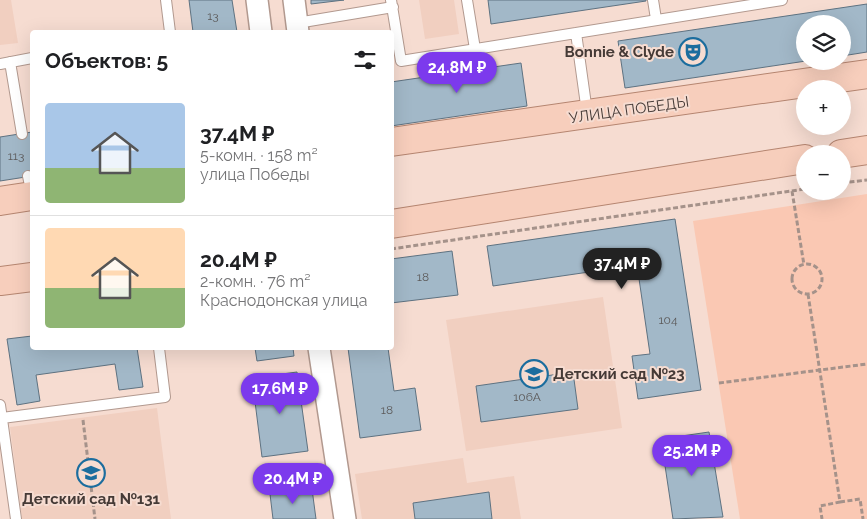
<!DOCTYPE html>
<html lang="ru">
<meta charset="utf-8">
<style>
:root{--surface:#fff;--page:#f2f2f2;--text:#202124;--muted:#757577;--line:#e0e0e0;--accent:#7c3aed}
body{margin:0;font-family:Raleway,sans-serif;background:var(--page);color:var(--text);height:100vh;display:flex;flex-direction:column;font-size:19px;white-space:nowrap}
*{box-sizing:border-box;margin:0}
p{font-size:16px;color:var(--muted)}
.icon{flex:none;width:28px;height:28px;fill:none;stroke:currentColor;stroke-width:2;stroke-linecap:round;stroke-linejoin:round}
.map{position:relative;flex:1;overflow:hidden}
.side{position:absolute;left:30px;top:30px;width:364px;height:320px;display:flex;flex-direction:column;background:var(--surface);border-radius:5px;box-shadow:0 5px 20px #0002}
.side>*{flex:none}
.tools{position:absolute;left:796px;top:15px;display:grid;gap:10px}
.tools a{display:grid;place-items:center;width:55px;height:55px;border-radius:50%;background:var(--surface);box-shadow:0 5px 20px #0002;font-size:25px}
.price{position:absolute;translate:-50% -42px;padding:0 11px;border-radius:18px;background:var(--accent);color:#fff;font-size:16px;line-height:32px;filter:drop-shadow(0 1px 2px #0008)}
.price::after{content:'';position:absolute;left:50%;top:30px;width:15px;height:11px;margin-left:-8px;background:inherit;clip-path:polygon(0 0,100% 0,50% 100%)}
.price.current{background:#222;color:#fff}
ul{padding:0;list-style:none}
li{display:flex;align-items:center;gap:15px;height:125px;padding:0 15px}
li+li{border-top:1px solid var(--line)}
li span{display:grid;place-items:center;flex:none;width:140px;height:100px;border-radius:5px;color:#555}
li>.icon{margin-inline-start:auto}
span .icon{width:60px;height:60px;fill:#fffc;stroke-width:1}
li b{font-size:21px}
h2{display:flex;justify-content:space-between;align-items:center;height:60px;padding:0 15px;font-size:21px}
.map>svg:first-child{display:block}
.built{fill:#f1cfc0}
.green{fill:#fac8b3}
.building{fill:#a2b8c8;stroke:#5e7281}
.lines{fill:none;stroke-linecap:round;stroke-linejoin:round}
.service-casing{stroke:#b2998f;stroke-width:12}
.minor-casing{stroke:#b2998f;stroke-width:24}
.primary-casing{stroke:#b58570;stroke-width:30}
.path{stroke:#a5928a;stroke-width:3;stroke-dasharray:5 2.5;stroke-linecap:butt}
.service{stroke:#fff;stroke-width:10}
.minor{stroke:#fff;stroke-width:21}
.primary{stroke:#f7cebc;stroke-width:28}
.labels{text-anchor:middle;stroke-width:4;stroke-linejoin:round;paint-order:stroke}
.number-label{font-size:12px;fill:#5c5a5a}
.poi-label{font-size:15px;font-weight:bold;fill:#453a36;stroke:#f6dcd1;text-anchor:end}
.street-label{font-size:15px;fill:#453a36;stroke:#f6dcd1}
</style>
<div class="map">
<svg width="867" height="519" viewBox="0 0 867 519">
<rect width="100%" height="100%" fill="#f6dcd1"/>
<!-- built -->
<path class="built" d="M0,0H11L18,43L0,45Z
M419,0H454L459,34L425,39Z
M603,297L622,428L466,451L446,320Z
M157,408L171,519H22L10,427Z
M463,458L467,483L514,476L521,519H362L355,474Z"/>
<!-- green -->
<path class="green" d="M867,194V519H740L693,221Z"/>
<!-- building -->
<path class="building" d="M189,0H232L237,32H193Z
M311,0H344L311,4Z
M488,0H646V1L491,24Z
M867,4V52L842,56V24H805L806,61L625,88L618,41Z
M521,63L527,106L391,126V82Z
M32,132V176L0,181V137Z
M675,219L701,390L638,399L632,356L650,354L637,265L493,286L487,246Z
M452,251L458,295L391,303V259Z
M32,336V348H137L143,387L119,390L115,364L36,375L40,401L17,405L7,339Z
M255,348H293L294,356L257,361Z
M348,348H388L394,391L415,388L421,430L360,438Z
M297,372L308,451L262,457L252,378Z
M573,372L578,409L481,422L476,386Z
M709,432L723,517L673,519L661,439Z
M312,489L316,519H273L270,494Z
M489,492L492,519H415L413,503Z"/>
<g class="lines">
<defs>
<path id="service" d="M166,0L170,32
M391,0L401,61L782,0
M467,0L475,49
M653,0L656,19
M297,23L393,7
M576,33L587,112
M10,62L22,134
M0,64L32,58
M28,176L32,195
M0,405L16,519
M2,418L165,397L159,348"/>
<path id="minor" d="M257,0L261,32
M294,0L298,32
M319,348L345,519"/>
<path id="primary" d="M391,142L867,74
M841,154L867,150
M0,201L32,196
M391,224L805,159
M0,281L32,277"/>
</defs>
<!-- service casing -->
<use href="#service" class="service-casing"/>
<!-- minor casing -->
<use href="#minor" class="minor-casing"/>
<!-- primary casing -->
<use href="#primary" class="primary-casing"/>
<!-- path -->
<path class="path" d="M842,183L867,180
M792,191L804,265
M391,249L805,189
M792 279a15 15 0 1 1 30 0a15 15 0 1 1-30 0Z
M808,294L840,502L820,506L822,519
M719,383L867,364
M83,420L95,519
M840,502L860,499L863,519"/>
<!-- service -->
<use href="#service" class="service"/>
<!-- minor -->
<use href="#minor" class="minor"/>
<!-- primary -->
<use href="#primary" class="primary"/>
</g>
<!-- icons -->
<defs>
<symbol id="theatre-ring" viewBox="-11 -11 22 22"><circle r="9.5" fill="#f6dcd1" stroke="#1b6d9e" stroke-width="1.5"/><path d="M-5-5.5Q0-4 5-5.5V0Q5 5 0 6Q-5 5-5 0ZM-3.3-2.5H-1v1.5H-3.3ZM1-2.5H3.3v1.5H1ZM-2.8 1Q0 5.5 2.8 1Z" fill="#1b6d9e"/></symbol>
<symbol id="school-ring" viewBox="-11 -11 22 22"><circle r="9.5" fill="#f6dcd1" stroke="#1b6d9e" stroke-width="1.5"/><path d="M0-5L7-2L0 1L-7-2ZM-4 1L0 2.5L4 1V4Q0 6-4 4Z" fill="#1b6d9e"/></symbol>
</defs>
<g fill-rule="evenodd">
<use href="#theatre-ring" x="677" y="36" width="32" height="32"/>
<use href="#school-ring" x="518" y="358" width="32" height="32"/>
<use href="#school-ring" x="75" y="457" width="32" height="32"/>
</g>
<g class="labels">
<!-- number labels -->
<g class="number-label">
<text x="213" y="20">13</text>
<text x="16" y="160">113</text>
<text x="423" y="281">18</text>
<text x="668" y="324">104</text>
<text x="527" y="401">106А</text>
<text x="387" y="414">18</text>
</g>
<!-- poi labels -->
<g class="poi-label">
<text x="674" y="57">Bonnie &amp; Clyde</text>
<text x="553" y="379" text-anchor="start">Детский сад №23</text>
<text x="91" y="504" text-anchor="middle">Детский сад №131</text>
</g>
<!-- street labels -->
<g class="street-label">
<text transform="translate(629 110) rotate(-8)" y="5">УЛИЦА ПОБЕДЫ</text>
</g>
</g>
</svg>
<div class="tools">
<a><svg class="icon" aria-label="layers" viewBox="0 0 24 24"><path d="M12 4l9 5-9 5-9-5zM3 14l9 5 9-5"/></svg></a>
<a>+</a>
<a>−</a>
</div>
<b class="price" style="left:457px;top:94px">24.8M ₽</b>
<b class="price current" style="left:622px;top:290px">37.4M ₽</b>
<b class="price" style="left:280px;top:415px">17.6M ₽</b>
<b class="price" style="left:692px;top:477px">25.2M ₽</b>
<b class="price" style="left:293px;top:505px">20.4M ₽</b>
<section class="side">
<h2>Объектов: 5<svg class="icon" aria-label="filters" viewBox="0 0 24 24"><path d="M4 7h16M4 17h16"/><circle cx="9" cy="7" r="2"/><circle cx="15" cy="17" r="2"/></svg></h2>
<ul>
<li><span style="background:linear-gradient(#a9c7e8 65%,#8fb573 0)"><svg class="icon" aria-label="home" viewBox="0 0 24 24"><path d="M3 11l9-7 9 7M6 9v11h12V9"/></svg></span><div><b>37.4M ₽</b><p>5-комн. · 158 m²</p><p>улица Победы</p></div></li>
<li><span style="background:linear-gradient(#ffd9b3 60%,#8fb573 0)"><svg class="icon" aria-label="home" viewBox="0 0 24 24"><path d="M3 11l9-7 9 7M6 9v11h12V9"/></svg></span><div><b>20.4M ₽</b><p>2-комн. · 76 m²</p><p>Краснодонская улица</p></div></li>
</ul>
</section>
</div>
